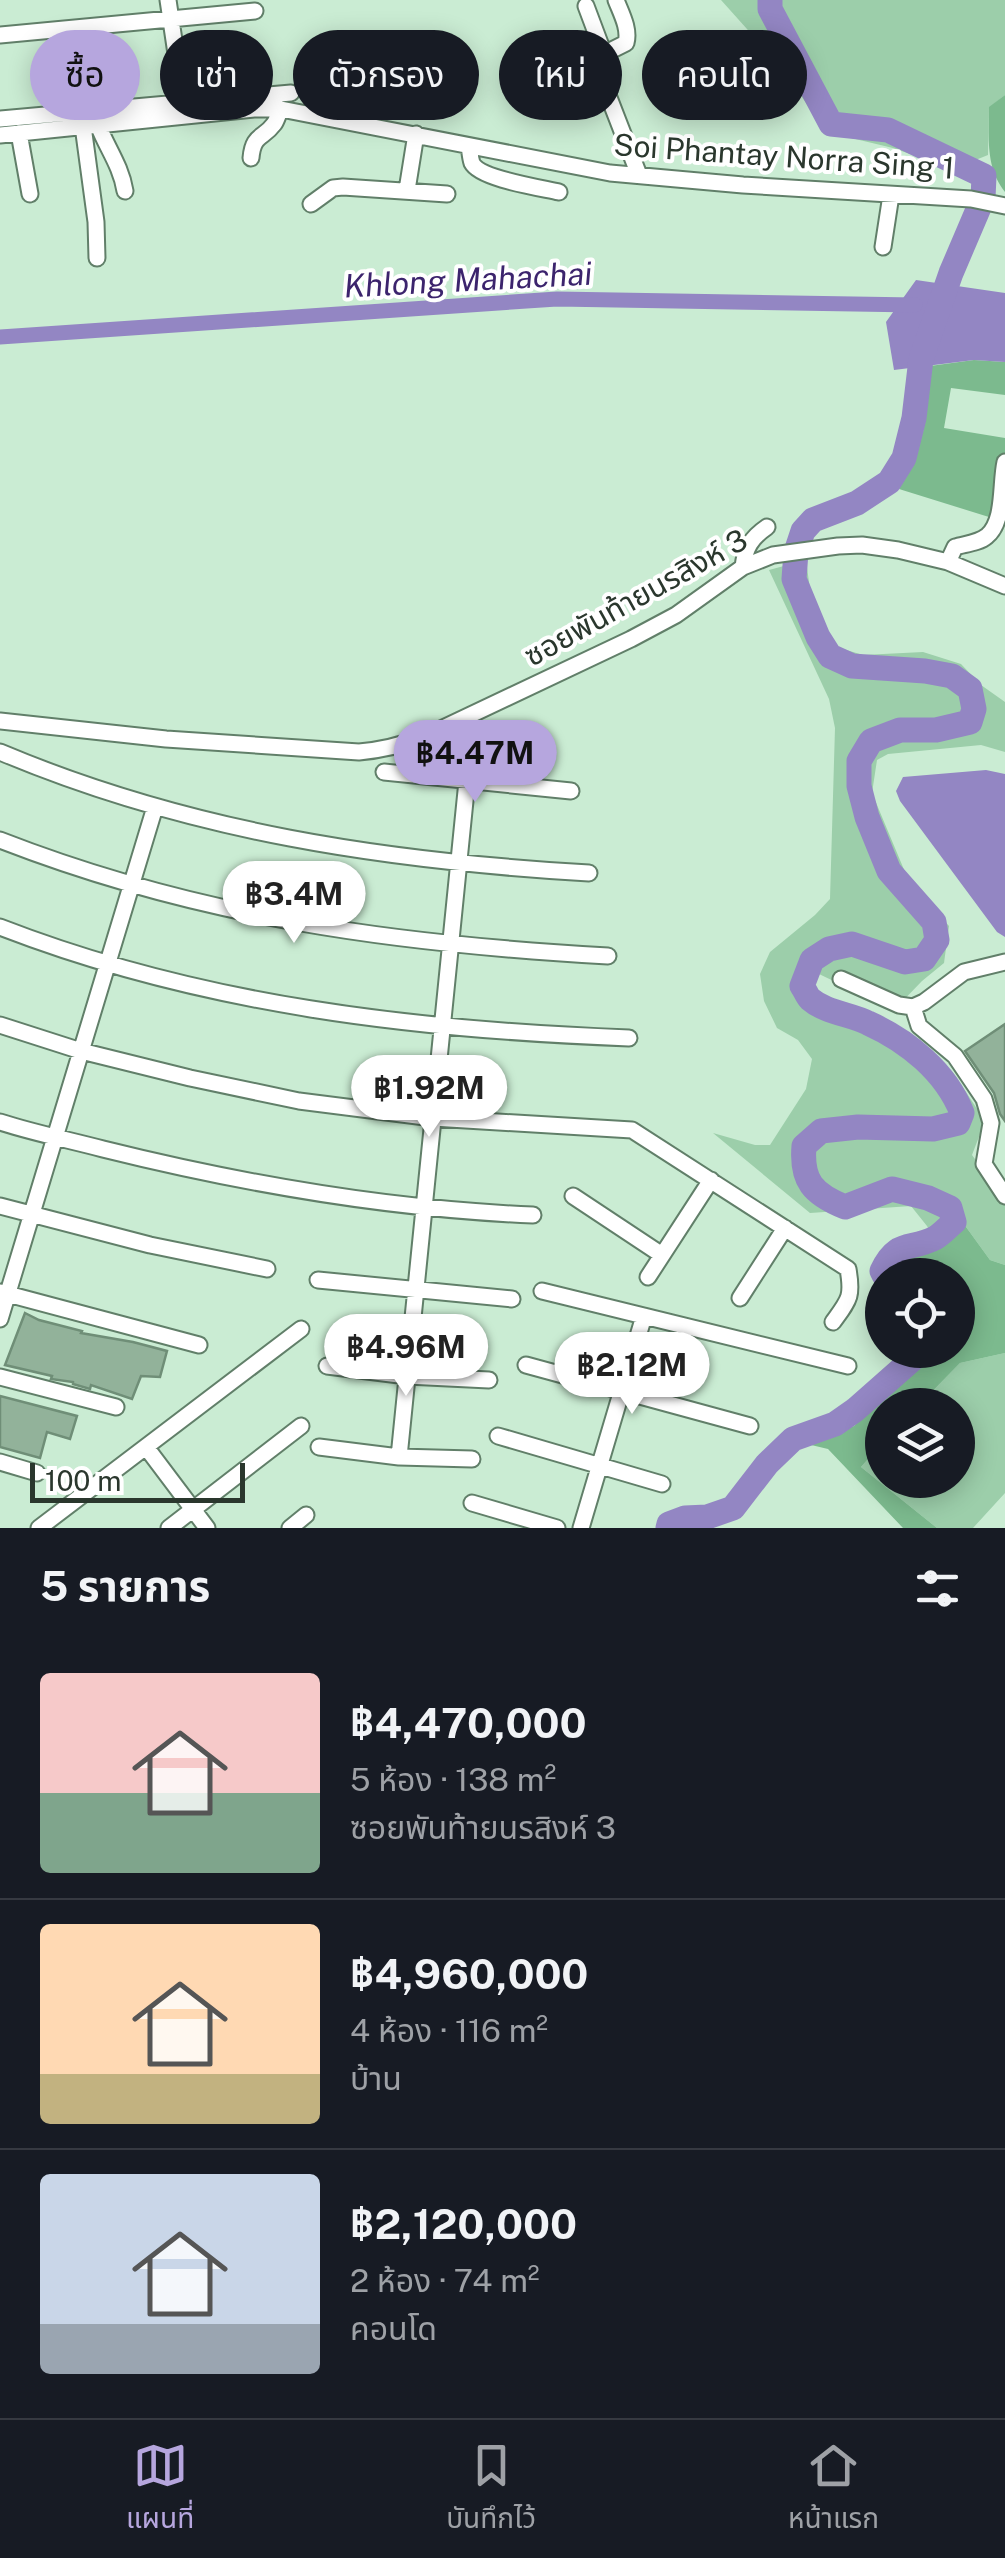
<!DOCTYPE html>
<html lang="th">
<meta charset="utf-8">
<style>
:root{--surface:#171b24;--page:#20242c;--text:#f1f3f6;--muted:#9ea1a6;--line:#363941;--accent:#b6a6de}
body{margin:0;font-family:"Public Sans","Noto Sans Thai",sans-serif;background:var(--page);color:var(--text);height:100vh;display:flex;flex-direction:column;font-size:38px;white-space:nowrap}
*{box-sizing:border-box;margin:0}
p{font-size:32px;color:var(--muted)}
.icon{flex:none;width:55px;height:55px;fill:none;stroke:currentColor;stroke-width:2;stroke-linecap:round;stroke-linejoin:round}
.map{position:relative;height:1528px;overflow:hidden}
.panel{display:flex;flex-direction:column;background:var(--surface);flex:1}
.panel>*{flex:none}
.top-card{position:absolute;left:30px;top:30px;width:945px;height:90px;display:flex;gap:20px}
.buttons{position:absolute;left:865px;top:1258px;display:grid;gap:20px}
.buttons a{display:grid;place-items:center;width:110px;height:110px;border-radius:50%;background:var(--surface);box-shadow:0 5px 25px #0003;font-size:50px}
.scale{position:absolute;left:30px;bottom:25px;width:215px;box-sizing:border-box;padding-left:10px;border:5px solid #2a372d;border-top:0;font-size:28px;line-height:35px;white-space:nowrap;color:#2a372d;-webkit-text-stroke:8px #fff;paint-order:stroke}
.price{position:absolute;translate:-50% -85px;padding:0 22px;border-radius:35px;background:#fff;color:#222;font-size:32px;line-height:65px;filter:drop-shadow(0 2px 5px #0008)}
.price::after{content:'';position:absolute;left:50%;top:60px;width:30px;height:22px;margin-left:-15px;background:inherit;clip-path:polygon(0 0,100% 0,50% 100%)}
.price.selected{background:var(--accent);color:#111}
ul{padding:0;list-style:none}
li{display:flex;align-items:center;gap:30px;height:250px;padding:0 40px}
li+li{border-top:2px solid var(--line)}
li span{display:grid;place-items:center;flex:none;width:280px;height:200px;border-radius:10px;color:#555}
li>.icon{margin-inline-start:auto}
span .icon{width:120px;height:120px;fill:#fffc;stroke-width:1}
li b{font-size:42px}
h2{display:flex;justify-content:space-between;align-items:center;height:120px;padding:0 40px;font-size:42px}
.chip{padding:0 35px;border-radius:45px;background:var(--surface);box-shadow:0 5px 25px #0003;font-size:35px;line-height:90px}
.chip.selected{background:var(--accent);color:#111}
.tabs{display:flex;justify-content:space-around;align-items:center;height:140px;border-top:2px solid var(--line);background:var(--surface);font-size:28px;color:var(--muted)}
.tabs a{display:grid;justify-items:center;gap:5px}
.tabs .selected{color:var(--accent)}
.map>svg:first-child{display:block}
.green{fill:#9cceaa}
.forest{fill:#7cba8e}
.water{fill:#9386c3}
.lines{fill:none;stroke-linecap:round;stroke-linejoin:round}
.canal{stroke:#9386c3;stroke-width:15}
.river{stroke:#9386c3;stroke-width:25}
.building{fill:#92b29a;stroke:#6f8e77;stroke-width:2.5}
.minor-casing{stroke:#617f69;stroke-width:19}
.minor{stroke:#fff;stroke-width:15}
.labels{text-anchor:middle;stroke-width:8;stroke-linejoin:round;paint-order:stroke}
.street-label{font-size:30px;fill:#2a372d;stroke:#fff}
.water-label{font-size:32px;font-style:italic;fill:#3c246d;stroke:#fff}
</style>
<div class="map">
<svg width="1005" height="1528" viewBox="0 0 1005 1528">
<rect width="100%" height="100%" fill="#caecd3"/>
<!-- green -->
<path class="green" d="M721,0H1005V95L989,108L988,155L953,169L893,148L826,132L782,68Z
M806,560L812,604L833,646L863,655L923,652L961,664L981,685L1005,702V752L981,745L888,754L877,760L872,793L910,884L949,926L944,963L922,981L894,1010L819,974L806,1006L886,1036L891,1023L954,1074L985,1121L972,1155L1005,1200V1265L990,1260L961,1220L937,1244L927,1226L911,1206L810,1213L713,1133L755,1145H770L806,1089L812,1059L798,1040L777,1028L764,1001L760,974L770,952L815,915L830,899L835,728L829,699L769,570Z
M1005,1353V1493L973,1528H937L861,1467L882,1443V1480H958V1405H919L960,1363Z"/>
<!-- forest -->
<path class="forest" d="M1005,95V192C985,167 989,137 989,107Z
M974,360L1005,362V395L951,388L944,428L1005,438V522L899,489L923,432L930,366Z
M961,1220L990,1260L1005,1265V1353L960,1363L919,1405H882V1443L861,1467L937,1528H903L828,1449L807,1444L854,1426L909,1372L936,1350H958V1275H890L901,1255L937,1244Z"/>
<!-- water -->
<path class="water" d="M916,280L1005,293V362L974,360L894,370L886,322Z
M986,770L1005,774V937L997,932L900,801L896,791L903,777Z"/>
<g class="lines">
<!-- canal -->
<path class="canal" d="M0,337L557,299L915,305"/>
<!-- river -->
<path class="river" d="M770,0V9L831,124L888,130L984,176L983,198L951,273L921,359L914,418L904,458L889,482L857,503L813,520L803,531L796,552L794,579L818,637L830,656L852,666L925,671L952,676L970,689L974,709L970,722L936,730H900L871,741L859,761V786L867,817L889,871L934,922L937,940L924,959L905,962L852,944L829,949L812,960L802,986C805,990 807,996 810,999C826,1013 851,1014 868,1023C908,1041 946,1072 962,1113L958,1123L933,1129L858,1127L821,1131L804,1146C801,1181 813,1194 845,1207L892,1189L928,1198L950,1208L954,1222C948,1227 942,1234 935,1238C910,1251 897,1239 882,1271L884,1275
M668,1528L669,1524L685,1518L707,1517L733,1508L767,1464L793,1439L835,1424L855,1410L923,1350"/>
</g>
<!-- building -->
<path class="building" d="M1005,1024V1121L1000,1114L994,1093L965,1051Z
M25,1313L39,1320L82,1331L81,1333L133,1342L167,1351L160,1377L141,1376L132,1399L91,1385L90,1389L73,1384V1382L51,1379L52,1376L5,1365Z
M0,1396L77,1416L70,1439L47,1432L40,1458L0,1447Z"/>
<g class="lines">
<defs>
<path id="minor" d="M168,0L183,101
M586,6L604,54V74L608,95L639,175
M0,35L255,11
M604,54L626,43C630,29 621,13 616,0
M0,119L291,93
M98,125C107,148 121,166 125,191
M83,126L96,222L97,258
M19,133L30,194
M0,135L254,109H281L610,173L743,185L971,199L1005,206
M469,146C470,151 470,157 472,163C480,179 542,188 559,192
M251,158C253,134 263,139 274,124C277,120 278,114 281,109
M407,190L416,134
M311,204L333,188L343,187L447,194
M883,247L891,195
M948,562L955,547C965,544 979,543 987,536C1005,521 1000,484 1005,462
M743,567C745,548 751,538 767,527
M0,721L166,739L359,752C383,750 402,745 424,737L631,639L676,615L743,567L773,555L838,546L862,545L898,550L948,562L1005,586
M0,752C190,832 385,861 589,873
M384,772L571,791
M0,840C200,918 396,944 608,956
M0,927C201,1005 415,1030 629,1038
M841,979L899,1005L913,1007L924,1002L964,972L1005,962
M913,1007L919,1026L955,1056L984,1099L991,1123L984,1164L1005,1196
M0,1025L81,1051L190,1078L299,1101L433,1118L632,1130L848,1269C853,1297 849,1300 833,1322
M0,1122C34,1133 69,1140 103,1149C244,1184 387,1209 533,1215
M573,1196L662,1255
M0,1206L150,1245L267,1269
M648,1277L711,1180
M318,1280L512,1299
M542,1291L848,1366
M0,1292L199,1345
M740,1298L785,1228
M0,1319L155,807
M526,1365L750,1426
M327,1366L407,1376L489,1380
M0,1377L116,1407
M498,1436L662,1484
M146,1447L207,1528
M319,1447L399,1457L472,1459
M399,1457L467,781
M0,1462L37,1473
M472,1503L557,1528
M39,1528L301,1329
M169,1528L301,1426
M290,1528L306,1515
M581,1528L644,1316"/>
</defs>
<!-- minor casing -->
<use href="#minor" class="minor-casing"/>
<!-- minor -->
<use href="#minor" class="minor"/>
</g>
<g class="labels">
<!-- street labels -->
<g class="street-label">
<text transform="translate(784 157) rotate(4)" y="10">Soi Phantay Norra Sing 1</text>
<text transform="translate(636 598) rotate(-29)" y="10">ซอยพันท้ายนรสิงห์ 3</text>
</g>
<!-- water labels -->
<g class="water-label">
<text transform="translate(468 280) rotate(-3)" y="11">Khlong Mahachai</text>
</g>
</g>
</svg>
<div class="buttons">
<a><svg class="icon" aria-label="locate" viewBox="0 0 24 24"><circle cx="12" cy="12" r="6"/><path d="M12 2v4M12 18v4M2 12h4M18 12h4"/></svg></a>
<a><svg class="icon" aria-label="layers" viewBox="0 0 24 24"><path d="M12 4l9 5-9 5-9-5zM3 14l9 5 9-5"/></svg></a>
</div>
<div class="scale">100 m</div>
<b class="price selected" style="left:475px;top:805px">฿4.47M</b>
<b class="price" style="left:294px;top:946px">฿3.4M</b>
<b class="price" style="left:429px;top:1140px">฿1.92M</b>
<b class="price" style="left:406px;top:1399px">฿4.96M</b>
<b class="price" style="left:632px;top:1417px">฿2.12M</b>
<div class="top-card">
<a class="chip selected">ซื้อ</a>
<a class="chip">เช่า</a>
<a class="chip">ตัวกรอง</a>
<a class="chip">ใหม่</a>
<a class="chip">คอนโด</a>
</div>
</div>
<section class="panel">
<h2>5 รายการ<svg class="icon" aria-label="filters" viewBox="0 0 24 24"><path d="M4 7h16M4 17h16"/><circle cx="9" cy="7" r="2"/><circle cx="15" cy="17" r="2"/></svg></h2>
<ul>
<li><span style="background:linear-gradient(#f6c9c9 60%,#7fa58c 0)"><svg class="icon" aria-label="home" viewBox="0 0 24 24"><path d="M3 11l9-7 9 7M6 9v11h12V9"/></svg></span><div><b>฿4,470,000</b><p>5 ห้อง · 138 m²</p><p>ซอยพันท้ายนรสิงห์ 3</p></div></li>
<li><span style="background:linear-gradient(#ffd9b3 75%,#c2b280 0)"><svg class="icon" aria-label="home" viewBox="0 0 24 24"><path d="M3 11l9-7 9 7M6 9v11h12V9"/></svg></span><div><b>฿4,960,000</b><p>4 ห้อง · 116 m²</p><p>บ้าน</p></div></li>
<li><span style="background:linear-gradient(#c9d6e8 75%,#9aa5b1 0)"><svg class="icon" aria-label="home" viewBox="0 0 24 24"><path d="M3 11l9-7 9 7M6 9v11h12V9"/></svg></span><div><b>฿2,120,000</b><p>2 ห้อง · 74 m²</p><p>คอนโด</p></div></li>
</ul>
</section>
<nav class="tabs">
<a class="selected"><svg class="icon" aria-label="map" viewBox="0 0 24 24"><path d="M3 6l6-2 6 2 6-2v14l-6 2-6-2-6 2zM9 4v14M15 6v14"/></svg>แผนที่</a>
<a><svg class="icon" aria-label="saved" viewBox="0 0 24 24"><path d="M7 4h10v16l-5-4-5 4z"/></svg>บันทึกไว้</a>
<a><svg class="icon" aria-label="home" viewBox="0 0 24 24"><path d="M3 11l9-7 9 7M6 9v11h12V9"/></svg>หน้าแรก</a>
</nav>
